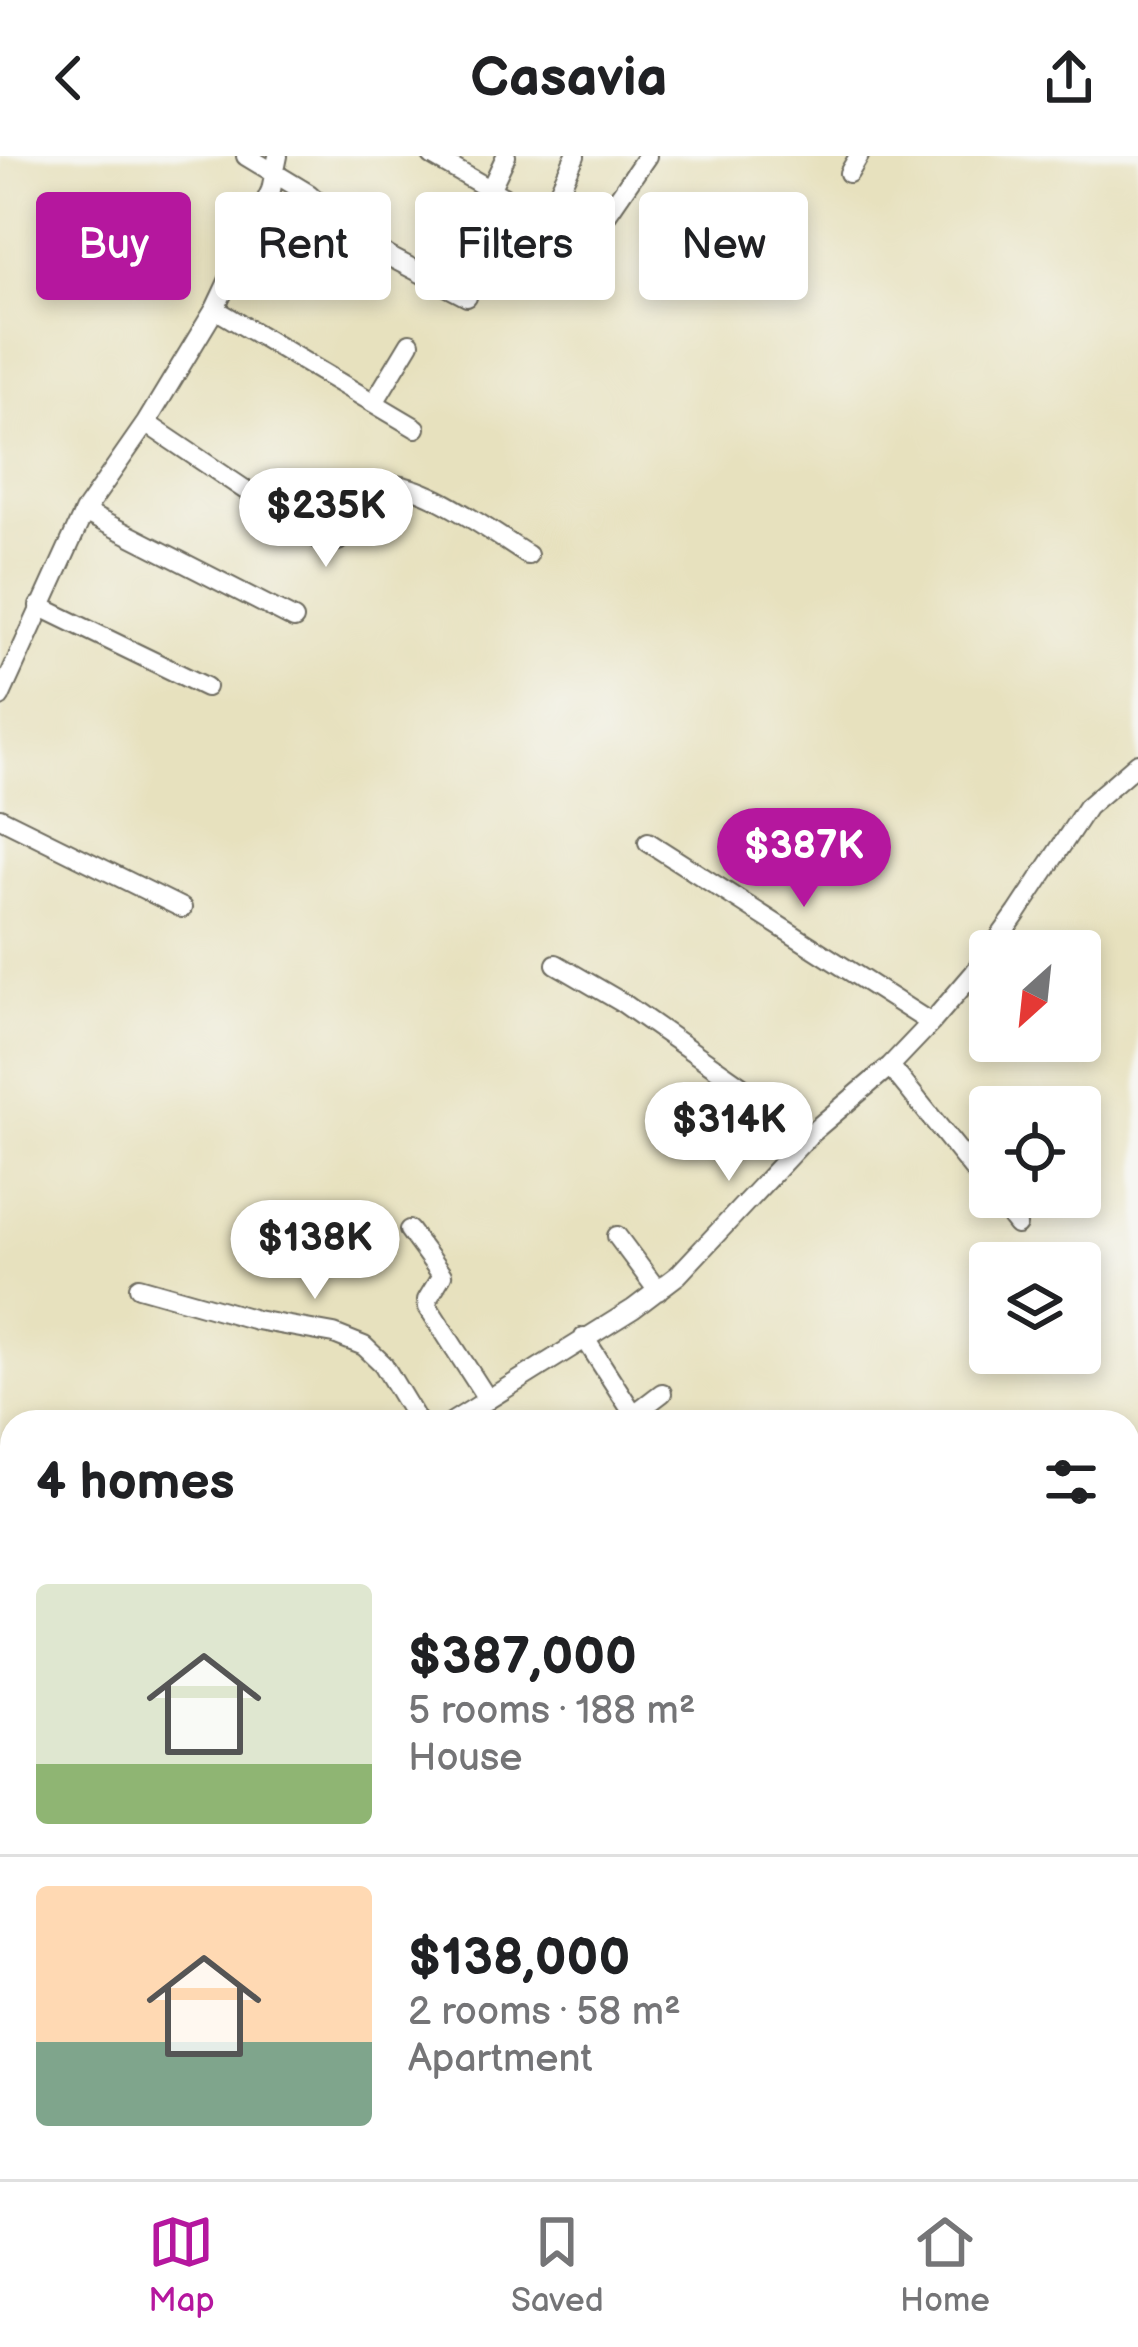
<!DOCTYPE html>
<meta charset="utf-8">
<style>
:root{--surface:#fff;--page:#f6f6f6;--text:#202124;--muted:#757577;--line:#e0e0e0;--accent:#b5179e}
body{margin:0;font-family:"Balsamiq Sans",sans-serif;background:var(--page);color:var(--text);height:100vh;display:flex;flex-direction:column;font-size:45px;white-space:nowrap}
*{box-sizing:border-box;margin:0}
p{font-size:39px;color:var(--muted)}
.icon{flex:none;width:66px;height:66px;fill:none;stroke:currentColor;stroke-width:2;stroke-linecap:round;stroke-linejoin:round}
.map{position:relative;flex:1;overflow:hidden}
.panel{position:absolute;left:0px;top:1254px;width:1140px;height:771px;display:flex;flex-direction:column;background:var(--surface);border-radius:36px 36px 0 0;box-shadow:0 6px 18px #0003}
.panel>*{flex:none}
.guide{position:absolute;left:36px;top:36px;width:1068px;height:108px;display:flex;gap:24px}
.needle{width:78px;rotate:207deg}
.controls{position:absolute;left:969px;top:774px;display:grid;gap:24px}
.controls a{display:grid;place-items:center;width:132px;height:132px;border-radius:12px;background:var(--surface);box-shadow:0 6px 18px #0003;font-size:60px}
.price{position:absolute;translate:-50% -102px;padding:0 27px;border-radius:42px;background:#fff;color:#222;font-size:39px;line-height:78px;filter:drop-shadow(0 3px 6px #0008)}
.price::after{content:'';position:absolute;left:50%;top:72px;width:36px;height:27px;margin-left:-18px;background:inherit;clip-path:polygon(0 0,100% 0,50% 100%)}
.price.active{background:var(--accent);color:#fff}
ul{padding:0;list-style:none}
li{display:flex;align-items:center;gap:36px;height:300px;padding:0 36px}
li+li{border-top:3px solid var(--line)}
li span{display:grid;place-items:center;flex:none;width:336px;height:240px;border-radius:12px;color:#555}
li>.icon{margin-inline-start:auto}
span .icon{width:144px;height:144px;fill:#fffc;stroke-width:1}
li b{font-size:51px}
h2{display:flex;justify-content:space-between;align-items:center;height:144px;padding:0 36px;font-size:51px}
.pill{padding:0 42px;border-radius:12px;background:var(--surface);box-shadow:0 6px 18px #0003;font-size:42px;line-height:108px}
.pill.active{background:var(--accent);color:#fff}
header{display:flex;justify-content:space-between;align-items:center;height:156px;padding:0 36px;background:var(--surface);font-size:54px;font-weight:700}
.menu{display:flex;justify-content:space-around;align-items:center;height:168px;border-top:3px solid var(--line);background:var(--surface);font-size:33px;color:var(--muted)}
.menu a{display:grid;justify-items:center;gap:6px}
.menu .active{color:var(--accent)}
.map>svg:first-child{display:block}
.lines{fill:none;stroke-linecap:round;stroke-linejoin:round}
.minor-casing{stroke:#6d6b5e;stroke-width:22}
.trunk-casing{stroke:#6d6b5e;stroke-width:34}
.minor{stroke:#fff;stroke-width:18}
.trunk{stroke:#fff;stroke-width:30}
</style>
<header><svg class="icon" aria-label="back" viewBox="0 0 24 24"><path d="M15 5l-7 7 7 7"/></svg>Casavia<svg class="icon" aria-label="share" viewBox="0 0 24 24"><path d="M12 15V3M7 8l5-5 5 5M5 13v7h14v-7"/></svg></header>
<div class="map">
<svg width="1138" height="2023" viewBox="0 0 1138 2023">
<rect width="100%" height="100%" fill="#f6f6f2"/>
<filter id="ink" filterUnits="userSpaceOnUse"><feTurbulence type="fractalNoise" baseFrequency=".00833" numOctaves="2"/><feDisplacementMap in="SourceGraphic" scale="24" xChannelSelector="R" yChannelSelector="G"/><feConvolveMatrix kernelMatrix="1 2 1 2 8 2 1 2 1" color-interpolation-filters="sRGB"/></filter>
<filter id="wash" filterUnits="userSpaceOnUse"><feTurbulence type="fractalNoise" baseFrequency=".004" numOctaves="4" result="noise"/><feDisplacementMap in="SourceGraphic" scale="48" xChannelSelector="R" yChannelSelector="G"/><feGaussianBlur stdDeviation="2.7" result="paint"/><feColorMatrix in="noise" values="0 0 0 0 0 0 0 0 0 0 0 0 0 0 0 0 0 1.4 0 .05"/><feComposite in="paint" operator="in"/></filter>
<g filter="url(#wash)">
<rect width="100%" height="100%" fill="#e7e1be"/>
</g>
<g filter="url(#ink)">
<g class="lines">
<defs>
<path id="minor" d="M246,0L309,38L347,72L390,101L467,141
M432,0L545,65L581,79L603,64L647,0
M849,17L859,0
M490,34L506,0
M545,65L575,0
M215,153L416,272
M375,245L410,187
M146,267L324,387L338,385C350,369 362,344 378,332C407,312 501,383 528,399
M84,356L294,463
M39,450L206,531
M0,541L84,356L146,267L215,153L271,34L278,0
M0,662L182,752
M648,686L931,867
M556,808L623,847L810,978
M890,910L990,1034
M995,1041L1017,1069
M409,1074L442,1119L427,1144L428,1151L488,1244
M617,1080L658,1135
M139,1131L256,1164L334,1178L364,1190L383,1208L418,1266
M584,1181L631,1254L637,1256L662,1237
M452,1266L633,1153L678,1119L810,978L890,910L931,867L974,817L1017,757L1087,651L1138,607
M0,1602L12,1594
M0,1792L12,1788
M669,2013L678,2023
M1002,2013L1010,2023
M1134,2023L1138,2012"/>
<path id="trunk" d="M0,1971L12,2006"/>
</defs>
<!-- minor casing -->
<use href="#minor" class="minor-casing"/>
<!-- trunk casing -->
<use href="#trunk" class="trunk-casing"/>
<!-- minor -->
<use href="#minor" class="minor"/>
<!-- trunk -->
<use href="#trunk" class="trunk"/>
</g>
</g>
</svg>
<div class="controls">
<a><svg class="needle" viewBox="-14 -14 28 28"><path d="M0-13l5 13h-10z" fill="#e53935"/><path d="M0 13l5-13h-10z" fill="#757577"/></svg></a>
<a><svg class="icon" aria-label="locate" viewBox="0 0 24 24"><circle cx="12" cy="12" r="6"/><path d="M12 2v4M12 18v4M2 12h4M18 12h4"/></svg></a>
<a><svg class="icon" aria-label="layers" viewBox="0 0 24 24"><path d="M12 4l9 5-9 5-9-5zM3 14l9 5 9-5"/></svg></a>
</div>
<b class="price" style="left:326px;top:414px">$235K</b>
<b class="price active" style="left:804px;top:754px">$387K</b>
<b class="price" style="left:729px;top:1028px">$314K</b>
<b class="price" style="left:315px;top:1146px">$138K</b>
<div class="guide">
<a class="pill active">Buy</a>
<a class="pill">Rent</a>
<a class="pill">Filters</a>
<a class="pill">New</a>
</div>
<section class="panel">
<h2>4 homes<svg class="icon" aria-label="filters" viewBox="0 0 24 24"><path d="M4 7h16M4 17h16"/><circle cx="9" cy="7" r="2"/><circle cx="15" cy="17" r="2"/></svg></h2>
<ul>
<li><span style="background:linear-gradient(#dfe7d0 75%,#8fb573 0)"><svg class="icon" aria-label="home" viewBox="0 0 24 24"><path d="M3 11l9-7 9 7M6 9v11h12V9"/></svg></span><div><b>$387,000</b><p>5 rooms · 188 m²</p><p>House</p></div></li>
<li><span style="background:linear-gradient(#ffd9b3 65%,#7fa58c 0)"><svg class="icon" aria-label="home" viewBox="0 0 24 24"><path d="M3 11l9-7 9 7M6 9v11h12V9"/></svg></span><div><b>$138,000</b><p>2 rooms · 58 m²</p><p>Apartment</p></div></li>
</ul>
</section>
</div>
<nav class="menu">
<a class="active"><svg class="icon" aria-label="map" viewBox="0 0 24 24"><path d="M3 6l6-2 6 2 6-2v14l-6 2-6-2-6 2zM9 4v14M15 6v14"/></svg>Map</a>
<a><svg class="icon" aria-label="saved" viewBox="0 0 24 24"><path d="M7 4h10v16l-5-4-5 4z"/></svg>Saved</a>
<a><svg class="icon" aria-label="home" viewBox="0 0 24 24"><path d="M3 11l9-7 9 7M6 9v11h12V9"/></svg>Home</a>
</nav>
